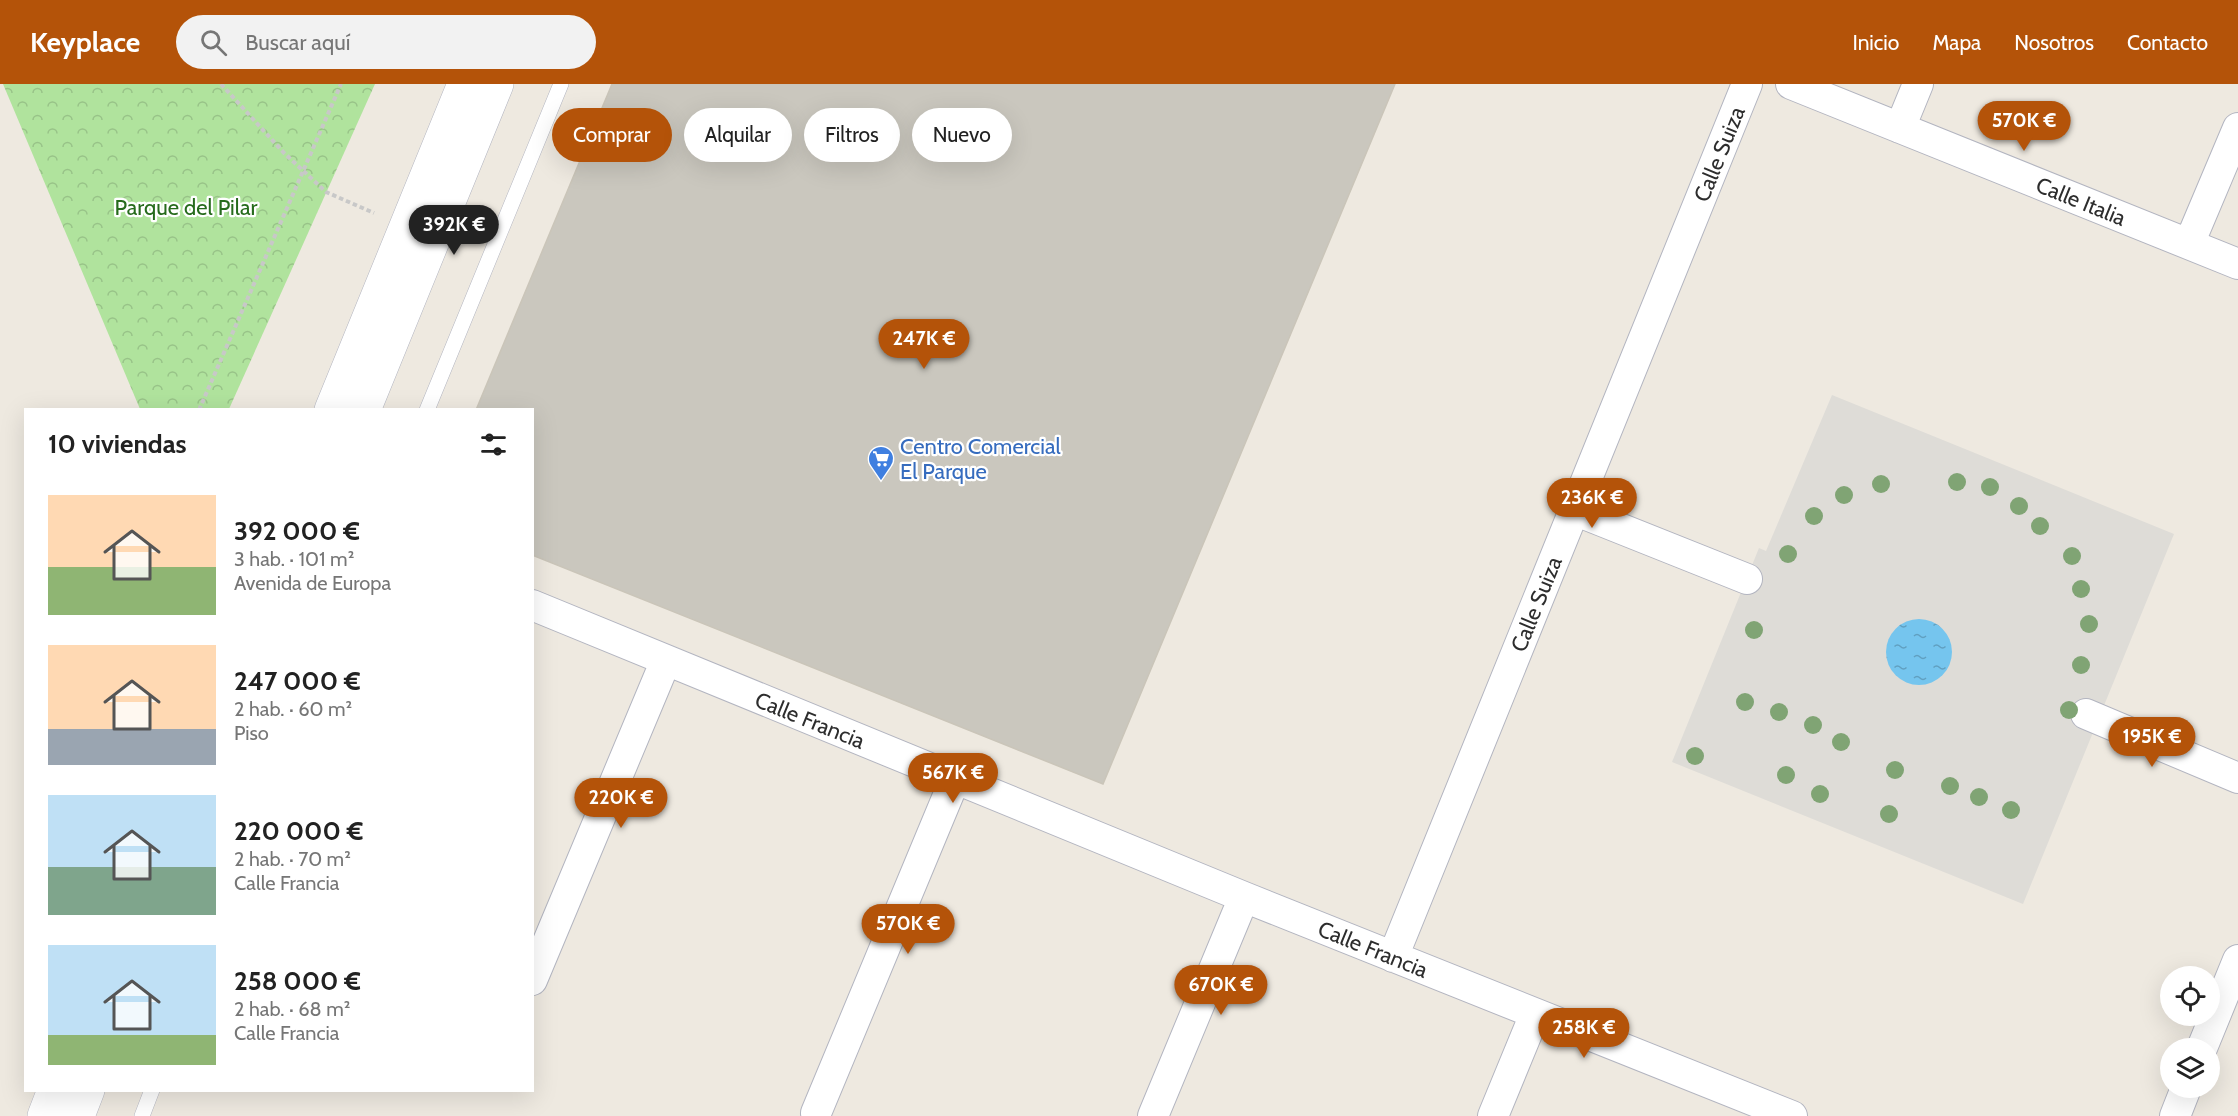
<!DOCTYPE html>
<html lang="es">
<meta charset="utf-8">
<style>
:root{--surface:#fff;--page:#f2f2f2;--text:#222;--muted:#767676;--accent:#b45309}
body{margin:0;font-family:Cabin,sans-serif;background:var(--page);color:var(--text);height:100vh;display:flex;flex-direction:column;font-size:22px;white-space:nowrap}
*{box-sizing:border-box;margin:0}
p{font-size:20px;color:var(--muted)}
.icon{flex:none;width:33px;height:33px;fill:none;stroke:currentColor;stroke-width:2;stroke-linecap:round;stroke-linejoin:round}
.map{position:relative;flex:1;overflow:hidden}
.details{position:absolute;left:24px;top:324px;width:510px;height:684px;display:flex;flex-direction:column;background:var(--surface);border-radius:0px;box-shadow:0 6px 24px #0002}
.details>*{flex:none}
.guide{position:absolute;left:552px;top:24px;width:570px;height:54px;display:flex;gap:12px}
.buttons{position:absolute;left:2160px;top:882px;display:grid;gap:12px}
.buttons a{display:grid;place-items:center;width:60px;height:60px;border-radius:50%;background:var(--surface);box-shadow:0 6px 24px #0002;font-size:30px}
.price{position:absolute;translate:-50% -51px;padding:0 14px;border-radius:21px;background:var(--accent);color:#fff;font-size:20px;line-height:39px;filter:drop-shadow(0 2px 3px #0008)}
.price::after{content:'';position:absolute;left:50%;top:36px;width:18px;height:14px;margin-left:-9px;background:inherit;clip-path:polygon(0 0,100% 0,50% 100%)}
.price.selected{background:#222;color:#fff}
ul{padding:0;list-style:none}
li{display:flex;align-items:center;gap:18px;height:150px;padding:0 24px}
li span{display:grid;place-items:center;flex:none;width:168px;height:120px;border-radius:0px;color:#555}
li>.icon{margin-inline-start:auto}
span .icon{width:72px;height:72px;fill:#fffc;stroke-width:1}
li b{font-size:26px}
h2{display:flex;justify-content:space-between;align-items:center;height:72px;padding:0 24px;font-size:26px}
.tag{padding:0 21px;border-radius:27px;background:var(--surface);box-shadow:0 6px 24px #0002;font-size:21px;line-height:54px}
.tag.selected{background:var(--accent);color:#fff}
header{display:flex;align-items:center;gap:36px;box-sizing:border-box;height:84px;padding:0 30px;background:var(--accent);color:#fff}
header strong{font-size:28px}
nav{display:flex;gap:33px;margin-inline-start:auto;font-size:21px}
.search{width:420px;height:54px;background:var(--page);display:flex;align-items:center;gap:15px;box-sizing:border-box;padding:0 21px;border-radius:33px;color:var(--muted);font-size:22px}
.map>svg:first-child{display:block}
.park{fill:url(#park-crowns)}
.plaza{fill:#dedcd7}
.water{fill:url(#water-ripples)}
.building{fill:#cac7be;stroke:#cac5b9;stroke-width:1.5}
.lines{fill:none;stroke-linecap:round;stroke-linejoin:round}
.service-casing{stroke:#b3b5c0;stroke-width:16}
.minor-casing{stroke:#b3b5c0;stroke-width:32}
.secondary-casing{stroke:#b3b5c0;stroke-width:34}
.path{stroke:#c8c8c8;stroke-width:4;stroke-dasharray:4.5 3;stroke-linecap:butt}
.service{stroke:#fff;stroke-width:15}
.minor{stroke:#fff;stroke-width:30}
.secondary{stroke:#fff;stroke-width:33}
.tree{fill:#80a474}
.labels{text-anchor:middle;stroke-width:4.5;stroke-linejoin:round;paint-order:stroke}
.street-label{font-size:22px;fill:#2d2d2d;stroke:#fff}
.park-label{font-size:22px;fill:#266b1c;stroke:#fff}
.shop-label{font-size:22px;fill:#366cbe;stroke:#fff;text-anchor:start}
</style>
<header>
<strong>Keyplace</strong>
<div class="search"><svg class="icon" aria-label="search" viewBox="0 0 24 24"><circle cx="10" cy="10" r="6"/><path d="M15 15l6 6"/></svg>Buscar aquí</div>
<nav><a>Inicio</a><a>Mapa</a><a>Nosotros</a><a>Contacto</a></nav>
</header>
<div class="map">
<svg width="2238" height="1032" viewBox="0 0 2238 1032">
<defs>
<pattern id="park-crowns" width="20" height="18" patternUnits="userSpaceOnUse" patternTransform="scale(1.5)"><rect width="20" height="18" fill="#b0e39d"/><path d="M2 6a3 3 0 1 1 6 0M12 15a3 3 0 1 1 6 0" fill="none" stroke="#98c388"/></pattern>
<pattern id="water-ripples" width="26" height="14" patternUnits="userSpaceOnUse" patternTransform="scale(1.5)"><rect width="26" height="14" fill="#75c5ee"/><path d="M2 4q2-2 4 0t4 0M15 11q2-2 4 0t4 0" fill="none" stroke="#60a0c1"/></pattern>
</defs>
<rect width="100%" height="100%" fill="#eee9e0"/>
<!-- park -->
<path class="park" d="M3,0H375L229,325H140Z"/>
<!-- plaza -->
<path class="plaza" d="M1832,311L2174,450L2023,820L1672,678L1759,464L1766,467Z"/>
<!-- water -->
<path class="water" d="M1886 568a33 33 0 1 1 66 0a33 33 0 1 1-66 0Z"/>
<!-- building -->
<path class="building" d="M612,0H1395L1103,700L532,471V326H476Z"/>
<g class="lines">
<defs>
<path id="service" d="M427,326L561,0
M142,1032L152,1006"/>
<path id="minor" d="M1791,0L2238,180
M1900,44L1918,0
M2189,160L2238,44
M1574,426L1747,495
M532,521L1244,813L1792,1032
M2086,630L2238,694
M1393,873L1747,0
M532,896L666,576
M2202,964L2238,876
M816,1029L955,695
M1153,1032L1244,813
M1493,1032L1535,930
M2175,1032L2186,1004"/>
<path id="secondary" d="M331,326L464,0
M364,326L497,0
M44,1032L54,1006
M78,1032L88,1006"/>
</defs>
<!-- service casing -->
<use href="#service" class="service-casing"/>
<!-- minor casing -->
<use href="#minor" class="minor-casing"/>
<!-- secondary casing -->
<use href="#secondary" class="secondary-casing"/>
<!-- path -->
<path class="path" d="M221,0L284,69L326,108L374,129
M199,326L341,0"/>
<!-- service -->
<use href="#service" class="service"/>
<!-- minor -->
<use href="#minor" class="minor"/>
<!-- secondary -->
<use href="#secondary" class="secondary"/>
</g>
<!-- trees -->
<g class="tree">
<circle cx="1957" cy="398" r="9"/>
<circle cx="1881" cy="400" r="9"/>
<circle cx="1990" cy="403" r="9"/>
<circle cx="1844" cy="411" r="9"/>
<circle cx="2019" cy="422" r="9"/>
<circle cx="1814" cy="432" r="9"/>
<circle cx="2040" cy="442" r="9"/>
<circle cx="1788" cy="470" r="9"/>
<circle cx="2072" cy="472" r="9"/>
<circle cx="2081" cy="505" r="9"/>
<circle cx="2089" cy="540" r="9"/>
<circle cx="1754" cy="546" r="9"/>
<circle cx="2081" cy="581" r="9"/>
<circle cx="1745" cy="618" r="9"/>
<circle cx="2069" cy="626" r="9"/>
<circle cx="1779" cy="628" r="9"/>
<circle cx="1813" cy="641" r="9"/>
<circle cx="1841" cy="658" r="9"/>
<circle cx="1695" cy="672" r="9"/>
<circle cx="1895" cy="686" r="9"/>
<circle cx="1786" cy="691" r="9"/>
<circle cx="1950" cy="702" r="9"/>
<circle cx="1820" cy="710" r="9"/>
<circle cx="1979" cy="713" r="9"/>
<circle cx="2011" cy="726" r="9"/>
<circle cx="1889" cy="730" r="9"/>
</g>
<!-- icons -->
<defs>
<symbol id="supermarket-pin" viewBox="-11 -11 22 30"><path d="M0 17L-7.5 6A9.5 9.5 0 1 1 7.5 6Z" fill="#3f7fe0" stroke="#fff"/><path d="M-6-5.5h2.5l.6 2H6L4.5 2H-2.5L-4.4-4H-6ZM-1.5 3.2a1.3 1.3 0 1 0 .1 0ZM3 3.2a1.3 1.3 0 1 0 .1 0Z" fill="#fff"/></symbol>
</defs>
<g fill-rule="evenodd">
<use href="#supermarket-pin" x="866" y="360" width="30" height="40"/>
</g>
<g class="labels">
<!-- street labels -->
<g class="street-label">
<text transform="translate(1719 70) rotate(-68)" y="8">Calle Suiza</text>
<text transform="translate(2081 117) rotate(22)" y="8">Calle Italia</text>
<text transform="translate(1536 520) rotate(-68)" y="8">Calle Suiza</text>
<text transform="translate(810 636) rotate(22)" y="8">Calle Francia</text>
<text transform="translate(1373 865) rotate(22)" y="8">Calle Francia</text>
</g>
<!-- park labels -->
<g class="park-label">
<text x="186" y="131">Parque del Pilar</text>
</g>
<!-- shop labels -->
<g class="shop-label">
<text x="900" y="370">Centro Comercial<tspan x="900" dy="25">El Parque</tspan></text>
</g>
</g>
</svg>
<div class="buttons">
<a><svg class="icon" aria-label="locate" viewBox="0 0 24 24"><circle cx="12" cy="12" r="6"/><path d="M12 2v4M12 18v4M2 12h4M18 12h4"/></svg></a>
<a><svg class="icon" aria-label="layers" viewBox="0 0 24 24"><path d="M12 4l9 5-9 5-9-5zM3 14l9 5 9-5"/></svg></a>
</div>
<b class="price" style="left:2024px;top:68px">570K €</b>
<b class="price selected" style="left:454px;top:172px">392K €</b>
<b class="price" style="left:924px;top:286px">247K €</b>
<b class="price" style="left:1592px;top:445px">236K €</b>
<b class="price" style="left:2152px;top:684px">195K €</b>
<b class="price" style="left:953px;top:720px">567K €</b>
<b class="price" style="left:621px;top:745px">220K €</b>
<b class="price" style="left:908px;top:871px">570K €</b>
<b class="price" style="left:1221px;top:932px">670K €</b>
<b class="price" style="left:1584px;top:975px">258K €</b>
<div class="guide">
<a class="tag selected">Comprar</a>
<a class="tag">Alquilar</a>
<a class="tag">Filtros</a>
<a class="tag">Nuevo</a>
</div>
<section class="details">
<h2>10 viviendas<svg class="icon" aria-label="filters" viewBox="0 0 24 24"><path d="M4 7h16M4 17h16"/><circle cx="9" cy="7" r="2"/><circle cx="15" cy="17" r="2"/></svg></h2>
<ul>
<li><span style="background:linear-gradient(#ffd9b3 60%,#8fb573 0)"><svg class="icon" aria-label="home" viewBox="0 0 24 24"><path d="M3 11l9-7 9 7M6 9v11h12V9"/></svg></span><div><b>392 000 €</b><p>3 hab. · 101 m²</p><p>Avenida de Europa</p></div></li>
<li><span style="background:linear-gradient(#ffd9b3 70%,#9aa5b1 0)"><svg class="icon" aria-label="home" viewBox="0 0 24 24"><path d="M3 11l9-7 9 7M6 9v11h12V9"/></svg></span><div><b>247 000 €</b><p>2 hab. · 60 m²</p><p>Piso</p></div></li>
<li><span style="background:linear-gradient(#bfe0f5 60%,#7fa58c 0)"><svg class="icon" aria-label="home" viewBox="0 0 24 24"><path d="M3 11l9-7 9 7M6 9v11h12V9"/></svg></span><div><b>220 000 €</b><p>2 hab. · 70 m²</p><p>Calle Francia</p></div></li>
<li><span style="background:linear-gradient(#bfe0f5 75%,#8fb573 0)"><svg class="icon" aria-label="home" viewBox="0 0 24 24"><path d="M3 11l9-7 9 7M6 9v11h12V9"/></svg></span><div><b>258 000 €</b><p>2 hab. · 68 m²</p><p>Calle Francia</p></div></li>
</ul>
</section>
</div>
